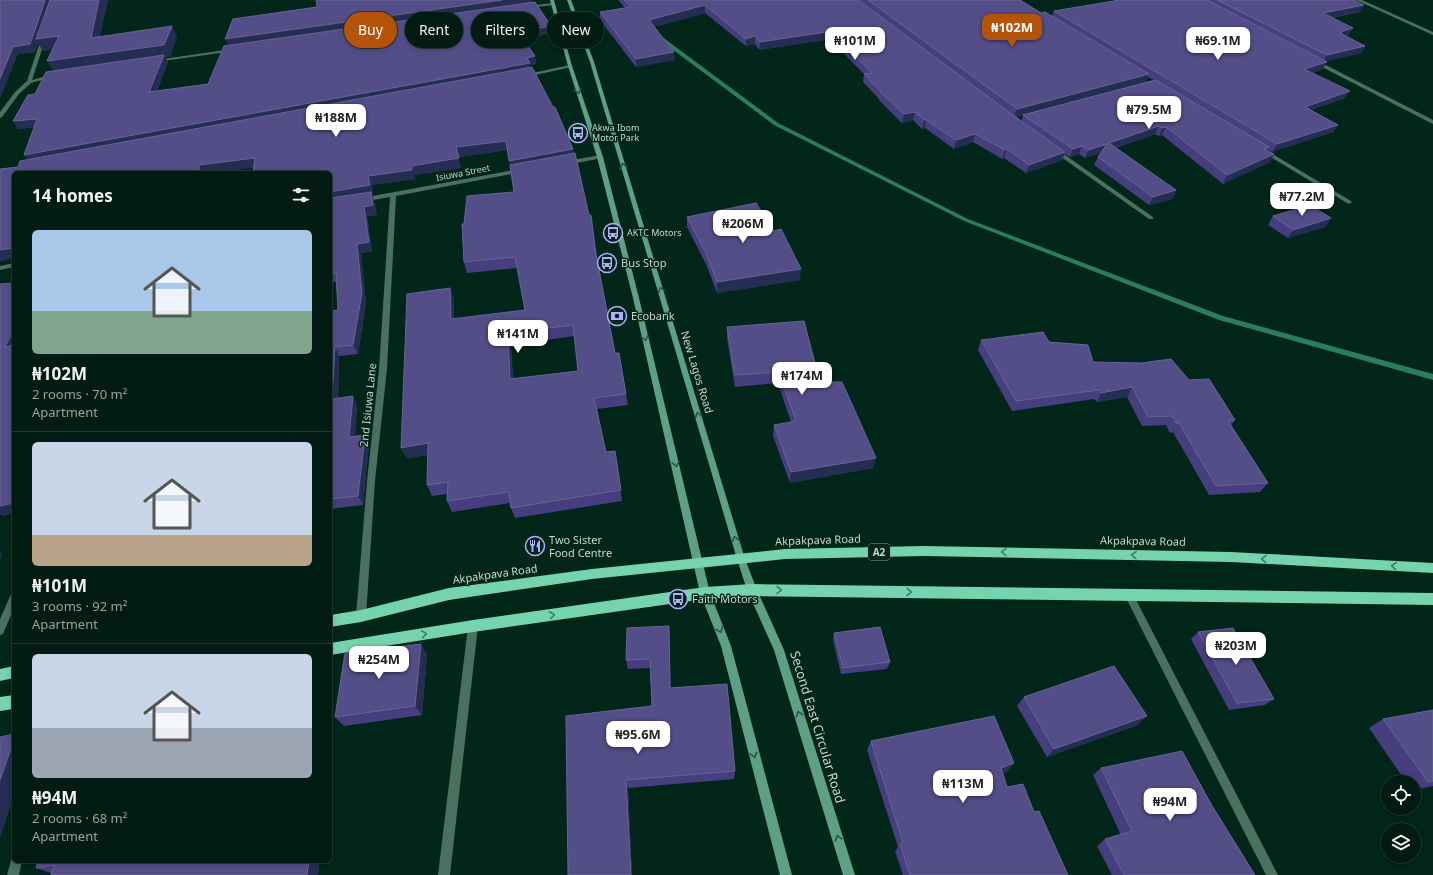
<!DOCTYPE html>
<meta charset="utf-8">
<style>
:root{--surface:#021c13;--page:#102921;--text:#f1f3f6;--muted:#96a1a0;--line:#233a33;--accent:#b45309}
body{margin:0;font-family:"Noto Sans",sans-serif;background:var(--page);color:var(--text);height:100vh;display:flex;flex-direction:column;font-size:15px;white-space:nowrap}
*{box-sizing:border-box;margin:0}
p{font-size:13px;color:var(--muted)}
.icon{flex:none;width:22px;height:22px;fill:none;stroke:currentColor;stroke-width:2;stroke-linecap:round;stroke-linejoin:round}
.map{position:relative;flex:1;overflow:hidden}
.side{position:absolute;left:12px;top:171px;width:320px;height:692px;display:flex;flex-direction:column;background:var(--surface);border-radius:6px;box-shadow:0 2px 6px #0003,0 0 0 1px var(--line)}
.side>*{flex:none}
.hud{position:absolute;left:344px;top:12px;width:380px;height:36px;display:flex;gap:8px}
.controls{position:absolute;left:1381px;top:775px;display:grid;gap:8px}
.controls a{display:grid;place-items:center;width:40px;height:40px;border-radius:50%;background:var(--surface);box-shadow:0 2px 6px #0003,0 0 0 1px var(--line);font-size:20px}
.price{position:absolute;translate:-50% -34px;padding:0 9px;border-radius:8px;background:#fff;color:#222;font-size:13px;line-height:26px;filter:drop-shadow(0 1px 2px #0008)}
.price::after{content:'';position:absolute;left:50%;top:24px;width:12px;height:9px;margin-left:-6px;background:inherit;clip-path:polygon(0 0,100% 0,50% 100%)}
.price.active{background:var(--accent);color:#fff}
ul{padding:0;list-style:none}
li{display:grid;align-content:center;gap:8px;height:212px;padding:0 20px}
li+li{border-top:1px solid var(--line)}
li span{display:grid;place-items:center;height:124px;border-radius:6px;color:#555}
li>.icon{margin-inline-start:auto}
span .icon{width:72px;height:72px;fill:#fffc;stroke-width:1}
li b{font-size:17px}
h2{display:flex;justify-content:space-between;align-items:center;height:48px;padding:0 20px;font-size:17px}
.pill{padding:0 14px;border-radius:18px;background:var(--surface);box-shadow:0 2px 6px #0003,0 0 0 1px var(--line);font-size:14px;line-height:36px}
.pill.active{background:var(--accent);color:#fff}
.map>svg:first-child{display:block}
.lines{fill:none;stroke-linecap:round;stroke-linejoin:round}
.stream{fill:#2a7d5f;fill-rule:evenodd}
.minor{fill:#49715f;fill-rule:evenodd}
.secondary{fill:#5ea084;fill-rule:evenodd}
.trunk{fill:#75d4ad;fill-rule:evenodd}
.wall{fill:#473e7f;fill-rule:evenodd}
.shaded-wall{fill:#252d53}
.building{fill:#544e88;stroke:#666493;fill-rule:evenodd}
.oneway{stroke:#275744}
.oneway2{stroke:#3c7d63}
.labels{text-anchor:middle;stroke-width:3;stroke-linejoin:round;paint-order:stroke}
.far-poi-label{font-size:9px;fill:#c5d8cf;stroke:#022619;text-anchor:start}
.far-street-label{font-size:9px;fill:#c5d8cf;stroke:#022619}
.shield{fill:#022619;stroke:#8aa398;stroke-width:1}
.shield-label{font-size:10px;font-weight:bold;fill:#c5d8cf}
.poi-label{font-size:11px;fill:#c5d8cf;stroke:#022619;text-anchor:start}
.street-label{font-size:11px;fill:#c5d8cf;stroke:#022619}
.near-street-label{font-size:13px;fill:#c5d8cf;stroke:#022619}
</style>
<div class="map">
<svg width="1433" height="875" viewBox="0 0 1433 875">
<rect width="100%" height="100%" fill="#022619"/>
<g class="lines">
<!-- stream -->
<path class="stream" d="M657,36H661L778,123L968,219L1223,316L1433,374V380L1219,320L964,221L774,125L657,38Z"/>
<!-- minor -->
<path class="minor" d="M1356,0H1362L1433,32V35Z
M553,3L555,4V5L526,8L524,7L526,6Z
M42,36L46,37L32,80L54,74L57,76L31,83L19,94L2,117L0,118V112L15,92L27,81Z
M232,49H234V51L156,62L154,61L156,60Z
M1314,61H1318L1433,120V124L1314,63Z
M570,65H572V67L526,77L523,75Z
M1264,149L1351,201L1352,202L1349,204L1347,203L1262,152L1261,151Z
M1054,150H1058L1153,217V219H1149L1054,152Z
M600,155L602,156V158L567,165L564,163L567,161Z
M520,169L522,170V172L396,196L387,369L375,481L366,616L364,619L361,620L358,619L356,616L367,481L379,369L390,197L362,202L359,200L362,198Z
M14,263V267L0,270V266Z
M1129,591L1132,592L1278,875H1266L1126,598L1124,595L1126,592Z
M14,593V608L3,634L0,635V619L11,594Z
M473,622L476,623L478,626L450,875H438L468,626L470,623Z
M14,856V861H22L19,875H7L12,857Z"/>
<!-- secondary -->
<path class="secondary" d="M550,0H554L572,66L603,157L639,298L710,593L731,646L792,875H780L721,646L700,593L633,298L597,157L568,66Z
M567,0H571L594,62L745,559L757,590L784,650L855,875H843L774,650L747,590L737,559L590,62Z"/>
<!-- trunk -->
<path class="trunk" d="M924,546L1231,552L1433,563V573L1231,562L924,556L785,559L592,579L449,600L361,622L330,627V615L361,610L449,588L592,569L785,549Z
M752,584L1433,593V605L752,596L705,599L473,632L330,655V643L473,620L705,587Z
M14,666V678L0,681V669Z
M14,695V709L0,711V697Z"/>
</g>
<!-- wall -->
<path class="wall" d="M0,0H107L100,36L177,37L170,56L165,57L168,62L157,91L208,84L532,2L551,26L552,33L522,39L535,56L536,64L530,65V67L573,149L596,254L615,353L626,394L628,405L597,409L606,452L615,451L622,501L515,518L511,508L510,503L452,512L447,501V494L432,496L427,485L428,455L407,458L401,448L450,288L454,300V319L525,310L517,268L467,273L464,262V224L514,192L508,150L458,157L461,168L414,175L415,179L372,185L373,195H372L374,201L377,215L367,216L372,251L361,253L366,303L358,354L339,356L338,398L357,405L355,436L365,435L369,444L363,505L330,509V311L338,310L336,282H330V173L254,168L14,173V258L0,261V169L18,167L27,160L34,127L18,129L13,121L35,94L53,71V49L43,51L38,43L35,52L18,54ZM574,336L578,371L513,379L511,345Z
M618,0H1020L1041,13L1052,16L1054,11L1115,1L1113,0H1354L1360,12L1332,18L1349,35L1346,36L1365,46L1361,53L1326,61L1323,69L1312,73L1345,98L1311,110L1338,125L1333,132L1272,152L1267,149V150L1270,162L1223,184L1162,135L1159,136L1155,134L1116,148L1176,190L1172,199L1149,205L1094,165L1100,153L1085,158L1079,154L1070,157L1065,154L1062,160L1026,173L1004,158L1002,159L973,142L954,149L925,128L922,129L913,120L902,123L879,100V99L863,82L864,74L839,49L825,40L759,50L755,44L746,46L705,13L654,27L675,60L636,67L600,20V12L625,8ZM1148,77L1154,80L1145,82ZM1023,115L1021,121L1016,117Z
M1273,216L1331,218L1325,227L1288,238L1268,225Z
M687,217L800,280L717,293L706,264L687,227Z
M727,327L820,382L873,468L790,483L773,436L774,425L791,422L778,383L735,387L727,338Z
M981,340L1049,342L1093,362L1189,380L1235,420L1231,425L1268,483L1260,492L1209,495L1173,432L1170,433L1166,425L1142,426L1127,397L1097,402L1094,399L1012,411L978,350Z
M1198,632L1274,699L1265,705L1229,710L1191,639Z
M834,633L890,662L887,669L841,674L833,640Z
M670,636V688L735,771L734,779L628,788L632,875H568L652,706L650,668L628,669L626,660Z
M427,654L422,715L344,726L335,717Z
M1024,697L1138,725L1047,757L1017,706Z
M1433,710V786L1414,790V782H1406L1369,728L1383,719Z
M871,741L1014,763L1007,772L1003,773L1007,787L1034,812L1068,875H903L895,851L898,847L867,750Z
M1101,768L1211,804L1255,875H1112L1097,846L1105,839L1121,835L1093,775Z
M38,861H319L318,875H51V873L36,868Z"/>
<!-- shaded-wall -->
<path class="shaded-wall" d="M44,0H51L59,36L66,47L43,51L38,43L35,52L18,54L0,99V79L13,47Z
M99,0H107L108,1L97,49L91,38Z
M502,0H532V4L229,48L225,39Z
M705,5V13L650,28L649,20Z
M1364,5L1360,12L1319,20L1323,13Z
M172,26L177,37L170,56L165,57L168,62L154,100L54,72L47,61Z
M551,26L552,33L519,39L518,32Z
M1353,28L1349,35L1338,38L1340,32Z
M826,32L825,40L759,50L760,42Z
M755,36V44L746,46V39Z
M1365,46L1361,53L1323,62L1327,55Z
M674,52L675,60L636,67V59Z
M535,56L536,64L530,65L531,71L29,163L24,155Z
M1327,62L1323,69L1300,77L1304,69Z
M1149,74L1145,82L1014,117L1017,109Z
M1350,91L1345,98L1300,114L1305,107Z
M915,112L913,120L902,123L904,114Z
M37,119L42,126L18,129L13,121Z
M924,120H926L925,128L922,129Z
M1338,125L1333,132L1272,152L1277,144Z
M1159,126L1155,134L1106,151L1109,143Z
M1166,127L1162,135L1159,136L1162,128Z
M975,134L973,142L954,149L956,140Z
M506,141L508,150L458,157L461,168L414,175L415,179L372,185L373,195H372L374,201L377,215L367,216L372,251L361,253L366,303L358,354L353,345L330,202V192L368,176L412,166L456,147Z
M1107,144L1104,152L1085,158L1088,150Z
M1082,146L1079,154L1070,157L1073,149Z
M573,149L574,158L511,170L509,161Z
M1007,149L1004,158L1002,159L1005,150Z
M1065,152L1062,160L1026,173L1029,165Z
M1274,154L1270,162L1223,184L1227,175Z
M255,158L260,167L214,173H199V165Z
M1176,190L1172,199L1149,205L1153,197Z
M1331,218L1325,227L1288,238L1293,230Z
M14,248V258L0,261V250Z
M801,269L800,280L717,293V282Z
M450,288L454,300V331L451,319Z
M14,329V353L5,347Z
M508,333L511,345L513,391L510,379Z
M335,347L339,356L337,408L332,399Z
M1132,387L1127,397L1097,402L1101,393Z
M353,396L357,405L354,446L349,437Z
M365,435L369,444L363,505L358,496Z
M428,443L433,454L407,458L401,448Z
M876,458L873,468L790,483L791,472Z
M14,503V513L3,516L0,514V506Z
M0,552L2,554L0,560Z
M669,626L670,636L671,698L670,688Z
M421,644L427,654L422,715L415,706Z
M1147,716L1138,725L1047,757L1054,749Z
M14,740V796L0,838V780Z
M1014,763L1007,772L995,776L1001,768Z
M626,780L628,788L632,875H631Z
M309,861H319L318,875H307Z"/>
<!-- building -->
<path class="building" d="M0,0H44V1H45L30,44L13,47L0,79Z
M50,0H99L91,38L172,26L164,45L47,61L59,36L36,39Z
M316,0H502L225,39L233,19L317,7Z
M624,0H858L1013,115L1065,152L1029,165L1007,149L1005,150L975,134L956,140L926,120H924L915,112L904,114L880,92H881L864,74L872,73L840,41L826,32L760,42L755,36L746,39L705,5L649,20L674,52L636,59L600,12L631,7Z
M868,0H1020L1041,13L1045,12L1149,74L1017,109Z
M1120,0H1207L1327,62L1304,69L1350,91L1305,107L1338,125L1277,144L1054,11Z
M1217,0H1354L1364,5L1323,13L1353,28L1340,32L1342,33H1340L1365,46L1327,55Z
M535,2L551,26L518,32L535,56L527,58L530,63L24,155L37,119L13,121L28,95L35,94L46,72L164,55L149,92L208,84L224,46Z
M532,67L553,107H555L573,149L509,161L506,141L456,147L459,158L412,166V170L368,176L370,185L330,192V173H253L255,158L199,165V173H14V248L0,250V169L18,167L20,161Z
M1156,80L1269,147L1264,149L1274,154L1227,175L1166,127L1162,128L1159,126L1109,143L1176,190L1153,197L1098,157L1107,144L1088,150L1082,146L1073,149L1023,115Z
M575,153L589,215H591L596,254L615,353H619L626,394L594,398L606,452L615,451L621,490L511,508L509,492L447,501L448,482L427,485L428,443L401,448L407,294L450,288L451,319L525,310L515,257L464,262L462,224H464L467,196L514,192L510,165ZM573,325L578,371L510,379L508,333Z
M371,192L373,205L364,207L369,242L357,244L362,293L353,345L335,347L332,399L353,396L349,437L365,435L358,496L330,499V311L338,310L336,273H330V198Z
M756,203L774,231L781,229L801,269L717,282L706,253L687,217Z
M1310,205L1331,218L1293,230L1273,216Z
M14,283V329L5,347L14,345V503L0,506V284Z
M804,321L820,382H842L876,458L791,472L774,425L796,421L779,372L735,375L727,327Z
M1043,332L1049,342L1088,345L1093,362L1141,363L1171,359L1189,380L1209,379L1235,420L1228,421L1268,483L1216,486L1179,423H1176L1172,416L1148,417L1132,387L1101,393L1099,390L1016,401L981,340Z
M669,626L670,688L727,684L735,771L626,780L631,875H568L566,716L652,706L650,659L626,660L627,628Z
M880,627L890,662L843,668L834,633Z
M1233,628L1274,699L1237,703L1198,632Z
M421,644L415,706L335,717L345,653Z
M1114,666L1147,716L1054,749L1024,697Z
M1433,710V781L1428,782L1383,719Z
M994,716L1014,763L1001,768L1007,787L1023,784L1034,812L1039,811L1068,875H910L900,844L903,843L871,741Z
M14,734V740L0,780V737Z
M1182,751L1211,804L1255,875H1124L1105,839L1132,831L1101,768Z
M38,861H309L307,875H51L54,865L36,868Z"/>
<!-- one-way arrows -->
<defs><path id="oneway-chevron" d="M-2-3.5L2.5 0L-2 3.5" fill="none" stroke-width="1.6" stroke-linecap="round" stroke-linejoin="round"/></defs>
<g class="oneway">
<use href="#oneway-chevron" transform="translate(578 91) rotate(72)"/>
<use href="#oneway-chevron" transform="translate(623 166) rotate(-107)"/>
<use href="#oneway-chevron" transform="translate(661 290) rotate(-107)"/>
<use href="#oneway-chevron" transform="translate(645 338) rotate(77)"/>
<use href="#oneway-chevron" transform="translate(698 415) rotate(-107)"/>
<use href="#oneway-chevron" transform="translate(676 464) rotate(77)"/>
<use href="#oneway-chevron" transform="translate(735 539) rotate(-107)"/>
<use href="#oneway-chevron" transform="translate(720 630) rotate(68)"/>
<use href="#oneway-chevron" transform="translate(799 714) rotate(-107)"/>
<use href="#oneway-chevron" transform="translate(754 755) rotate(75)"/>
<use href="#oneway-chevron" transform="translate(838 838) rotate(-107)"/>
</g>
<g class="oneway2">
<use href="#oneway-chevron" transform="translate(1004 552) rotate(-179)"/>
<use href="#oneway-chevron" transform="translate(1134 555) rotate(-179)"/>
<use href="#oneway-chevron" transform="translate(1264 559) rotate(-177)"/>
<use href="#oneway-chevron" transform="translate(1394 566) rotate(-177)"/>
<use href="#oneway-chevron" transform="translate(779 590) rotate(1)"/>
<use href="#oneway-chevron" transform="translate(909 592) rotate(1)"/>
<use href="#oneway-chevron" transform="translate(552 615) rotate(-8)"/>
<use href="#oneway-chevron" transform="translate(424 634) rotate(-9)"/>
</g>
<!-- icons -->
<defs>
<symbol id="bus-ring" viewBox="-11 -11 22 22"><circle r="9.5" fill="#022619" stroke="#b2adf9" stroke-width="1.5"/><path d="M-5-6H5V4H4V6H2V4H-2V6H-4V4H-5ZM-3.5-4V0h7V-4ZM-3.5 1.2v1.5H-2V1.2ZM2 1.2v1.5H3.5V1.2Z" fill="#b2adf9"/></symbol>
<symbol id="bank-ring" viewBox="-11 -11 22 22"><circle r="9.5" fill="#022619" stroke="#b2adf9" stroke-width="1.5"/><path d="M-6-4H6V4H-6ZM0-2.3a2.3 2.3 0 1 0 0 4.6a2.3 2.3 0 1 0 0-4.6Z" fill="#b2adf9"/></symbol>
<symbol id="restaurant-ring" viewBox="-11 -11 22 22"><circle r="9.5" fill="#022619" stroke="#b2adf9" stroke-width="1.5"/><path d="M-5-6h1v4h1v-4h1v4h1v-4h1v5L-1.5 .5V6h-2V.5L-5-1ZM5-6V6H3V1.5H1.5Q1.5-4 5-6Z" fill="#b2adf9"/></symbol>
</defs>
<g fill-rule="evenodd">
<use href="#bus-ring" x="567" y="122" width="22" height="22"/>
<use href="#bus-ring" x="602" y="222" width="22" height="22"/>
<use href="#bus-ring" x="596" y="252" width="22" height="22"/>
<use href="#bank-ring" x="606" y="305" width="22" height="22"/>
<use href="#restaurant-ring" x="524" y="535" width="22" height="22"/>
<use href="#bus-ring" x="667" y="588" width="22" height="22"/>
</g>
<g class="labels">
<!-- far-poi labels -->
<g class="far-poi-label">
<text x="592" y="131">Akwa Ibom<tspan x="592" dy="10">Motor Park</tspan></text>
<text x="627" y="236">AKTC Motors</text>
</g>
<!-- far-street labels -->
<g class="far-street-label">
<text transform="translate(463 173) rotate(-11)" y="3">Isiuwa Street</text>
</g>
<!-- shield labels -->
<rect class="shield" x="868" y="544" width="22" height="16" rx="3"/>
<g class="shield-label">
<text x="879" y="556">A2</text>
</g>
<!-- poi labels -->
<g class="poi-label">
<text x="621" y="267">Bus Stop</text>
<text x="631" y="320">Ecobank</text>
<text x="549" y="544">Two Sister<tspan x="549" dy="13">Food Centre</tspan></text>
<text x="692" y="603">Faith Motors</text>
</g>
<!-- street labels -->
<g class="street-label">
<text transform="translate(697 372) rotate(73)" y="4">New Lagos Road</text>
<text transform="translate(368 405) rotate(-84)" y="4">2nd Isiuwa Lane</text>
<text transform="translate(818 540) rotate(-2)" y="4">Akpakpava Road</text>
<text transform="translate(1143 541) rotate(1)" y="4">Akpakpava Road</text>
<text transform="translate(495 574) rotate(-8)" y="4">Akpakpava Road</text>
</g>
<!-- near-street labels -->
<g class="near-street-label">
<text transform="translate(818 727) rotate(73)" y="5">Second East Circular Road</text>
</g>
</g>
</svg>
<div class="controls">
<a><svg class="icon" aria-label="locate" viewBox="0 0 24 24"><circle cx="12" cy="12" r="6"/><path d="M12 2v4M12 18v4M2 12h4M18 12h4"/></svg></a>
<a><svg class="icon" aria-label="layers" viewBox="0 0 24 24"><path d="M12 4l9 5-9 5-9-5zM3 14l9 5 9-5"/></svg></a>
</div>
<b class="price active" style="left:1012px;top:48px">₦102M</b>
<b class="price" style="left:855px;top:61px">₦101M</b>
<b class="price" style="left:1218px;top:61px">₦69.1M</b>
<b class="price" style="left:1149px;top:130px">₦79.5M</b>
<b class="price" style="left:336px;top:138px">₦188M</b>
<b class="price" style="left:1302px;top:217px">₦77.2M</b>
<b class="price" style="left:743px;top:244px">₦206M</b>
<b class="price" style="left:518px;top:354px">₦141M</b>
<b class="price" style="left:802px;top:396px">₦174M</b>
<b class="price" style="left:1236px;top:666px">₦203M</b>
<b class="price" style="left:379px;top:680px">₦254M</b>
<b class="price" style="left:638px;top:755px">₦95.6M</b>
<b class="price" style="left:963px;top:804px">₦113M</b>
<b class="price" style="left:1170px;top:822px">₦94M</b>
<div class="hud">
<a class="pill active">Buy</a>
<a class="pill">Rent</a>
<a class="pill">Filters</a>
<a class="pill">New</a>
</div>
<section class="side">
<h2>14 homes<svg class="icon" aria-label="filters" viewBox="0 0 24 24"><path d="M4 7h16M4 17h16"/><circle cx="9" cy="7" r="2"/><circle cx="15" cy="17" r="2"/></svg></h2>
<ul>
<li><span style="background:linear-gradient(#a9c7e8 65%,#7fa58c 0)"><svg class="icon" aria-label="home" viewBox="0 0 24 24"><path d="M3 11l9-7 9 7M6 9v11h12V9"/></svg></span><div><b>₦102M</b><p>2 rooms · 70 m²</p><p>Apartment</p></div></li>
<li><span style="background:linear-gradient(#c9d6e8 75%,#b9a48a 0)"><svg class="icon" aria-label="home" viewBox="0 0 24 24"><path d="M3 11l9-7 9 7M6 9v11h12V9"/></svg></span><div><b>₦101M</b><p>3 rooms · 92 m²</p><p>Apartment</p></div></li>
<li><span style="background:linear-gradient(#c9d6e8 60%,#9aa5b1 0)"><svg class="icon" aria-label="home" viewBox="0 0 24 24"><path d="M3 11l9-7 9 7M6 9v11h12V9"/></svg></span><div><b>₦94M</b><p>2 rooms · 68 m²</p><p>Apartment</p></div></li>
</ul>
</section>
</div>
